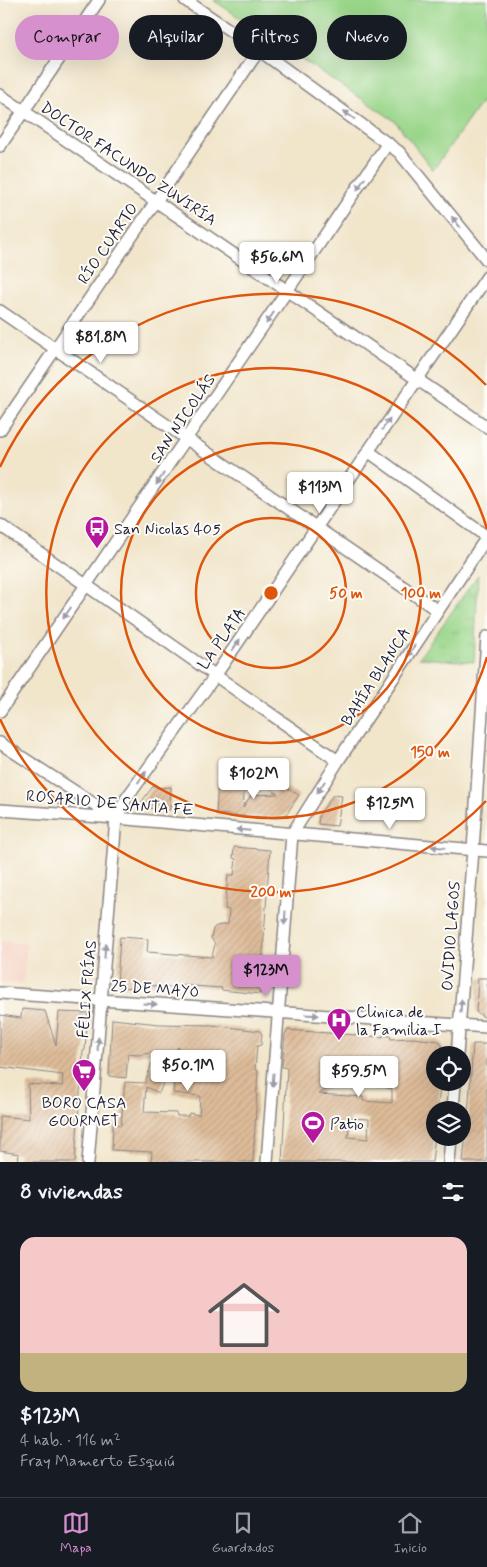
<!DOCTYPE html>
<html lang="es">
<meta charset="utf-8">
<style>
:root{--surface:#171b24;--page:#242831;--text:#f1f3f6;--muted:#9ea1a6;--line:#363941;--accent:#d690ce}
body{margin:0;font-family:Mynerve,sans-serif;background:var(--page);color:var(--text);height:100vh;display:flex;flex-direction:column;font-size:19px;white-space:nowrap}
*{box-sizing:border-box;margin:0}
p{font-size:16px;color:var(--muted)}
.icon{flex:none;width:28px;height:28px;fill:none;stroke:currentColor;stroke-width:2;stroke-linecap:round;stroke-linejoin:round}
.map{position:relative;height:1162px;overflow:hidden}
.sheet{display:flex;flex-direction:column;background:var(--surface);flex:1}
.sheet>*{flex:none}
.top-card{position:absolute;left:15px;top:15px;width:458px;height:45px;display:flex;gap:10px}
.tools{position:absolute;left:426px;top:1046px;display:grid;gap:10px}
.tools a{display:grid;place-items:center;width:45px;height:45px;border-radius:50%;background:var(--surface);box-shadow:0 5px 20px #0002;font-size:25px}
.price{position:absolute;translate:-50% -42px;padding:0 11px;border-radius:5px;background:#fff;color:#222;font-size:16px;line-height:32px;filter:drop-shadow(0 1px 2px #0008)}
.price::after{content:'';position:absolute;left:50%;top:30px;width:15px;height:11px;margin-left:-8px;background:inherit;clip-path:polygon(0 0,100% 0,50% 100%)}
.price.on{background:var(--accent);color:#111}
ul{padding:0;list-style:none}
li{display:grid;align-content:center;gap:10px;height:265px;padding:0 20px}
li+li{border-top:1px solid var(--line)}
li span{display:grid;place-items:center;height:155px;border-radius:15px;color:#555}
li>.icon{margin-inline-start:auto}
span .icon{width:90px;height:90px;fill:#fffc;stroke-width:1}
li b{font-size:21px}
h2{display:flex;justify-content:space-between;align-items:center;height:60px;padding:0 20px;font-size:21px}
.chip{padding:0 18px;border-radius:22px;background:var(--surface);box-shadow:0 5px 20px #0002;font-size:18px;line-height:45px}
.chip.on{background:var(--accent);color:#111}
.menu{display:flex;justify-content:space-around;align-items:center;height:70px;border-top:1px solid var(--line);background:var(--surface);font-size:14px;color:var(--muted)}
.menu a{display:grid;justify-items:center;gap:2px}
.menu .on{color:var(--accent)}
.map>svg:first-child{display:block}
.built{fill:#f6d2c4}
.grass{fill:#9ad68a;stroke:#5e7c62}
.park{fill:url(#park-tufts);stroke:#5e7c62}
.building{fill:url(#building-hatch);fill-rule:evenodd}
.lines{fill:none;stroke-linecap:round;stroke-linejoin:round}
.minor-casing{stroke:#8a8482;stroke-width:14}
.minor{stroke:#fff;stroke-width:11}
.oneway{fill:#9c9ca7}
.ring{fill:none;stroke:#de560e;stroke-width:2.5}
.labels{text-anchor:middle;stroke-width:4;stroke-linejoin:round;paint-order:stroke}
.street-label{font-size:16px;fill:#22223b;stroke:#fdfcf7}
.poi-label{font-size:16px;fill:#22223b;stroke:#fdfcf7;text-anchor:start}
.centre{fill:#de560e;stroke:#fdfcf7;stroke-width:2.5}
.ring-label{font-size:15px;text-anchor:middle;font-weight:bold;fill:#de560e;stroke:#fdfcf7;stroke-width:4;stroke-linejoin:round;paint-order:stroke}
</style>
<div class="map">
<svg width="487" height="1162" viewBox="0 0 487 1162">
<defs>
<pattern id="park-tufts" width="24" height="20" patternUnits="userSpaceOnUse" patternTransform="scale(1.25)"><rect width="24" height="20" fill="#9ad68a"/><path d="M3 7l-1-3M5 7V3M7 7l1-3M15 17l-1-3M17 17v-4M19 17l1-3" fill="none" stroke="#84b778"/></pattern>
<pattern id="building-hatch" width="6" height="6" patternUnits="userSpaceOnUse" patternTransform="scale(1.25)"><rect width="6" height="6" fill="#debc99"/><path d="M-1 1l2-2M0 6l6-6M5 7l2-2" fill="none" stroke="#bea185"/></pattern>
</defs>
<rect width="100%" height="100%" fill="#fdfcf7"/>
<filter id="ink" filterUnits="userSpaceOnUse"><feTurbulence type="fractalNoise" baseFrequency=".02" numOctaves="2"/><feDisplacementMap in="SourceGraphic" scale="10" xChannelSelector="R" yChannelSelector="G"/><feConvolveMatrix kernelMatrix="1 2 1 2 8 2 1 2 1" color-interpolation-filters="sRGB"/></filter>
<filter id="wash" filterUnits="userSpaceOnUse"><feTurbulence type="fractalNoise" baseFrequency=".0096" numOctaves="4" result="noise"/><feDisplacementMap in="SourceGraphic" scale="20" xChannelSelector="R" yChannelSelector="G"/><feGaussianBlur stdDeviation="1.12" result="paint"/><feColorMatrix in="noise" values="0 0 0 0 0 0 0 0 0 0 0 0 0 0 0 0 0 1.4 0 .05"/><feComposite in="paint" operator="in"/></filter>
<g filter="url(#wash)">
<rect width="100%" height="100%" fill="#f1e5ca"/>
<!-- built -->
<path class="built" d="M0,941L27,944L23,983L0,982Z"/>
<!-- grass -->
<path class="grass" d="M213,0H487V94L433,170L395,121Z"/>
<!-- park -->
<path class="park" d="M478,575L474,662L419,658Z"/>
<g id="blocks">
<!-- building -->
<path class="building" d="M261,773L299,795L286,815L278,818L216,814L218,781L245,782L243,808L251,795L278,794L257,778Z
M154,785L157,788L171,787L170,810L144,808L140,804Z
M333,795L342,796L337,826L318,824L319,815Z
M234,847L270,850L260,994L221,990L222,988L178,985V988L135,984V988L121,987L117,984L120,937L148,939L147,952L212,957L215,944L211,938L213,929L216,926L228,924L229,910L225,909L228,875H234L236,859L233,858Z
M478,978H487V1019L476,1012Z
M22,1009L45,1011L56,1045L59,1012L88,1013L85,1050L83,1051L75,1162H18L19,1154L0,1151V1116L29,1119L28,1084L62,1086L63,1075L0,1067V1015L21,1018Z
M112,1019L159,1024L212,1025L260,1031L262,1034L261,1045L257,1046L255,1070H258L253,1162H151L152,1152L112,1150L113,1124L121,1125L125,1082L145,1083L151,1065L157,1052L138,1055L128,1054L126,1078L109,1076ZM178,1047L173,1093L200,1096L199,1115L189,1113L188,1116H177L176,1113L144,1112L146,1087L159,1093Z
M288,1030L383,1037V1035L390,1036L391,1039L412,1038L439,1041L442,1045V1055H435V1082H441L437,1110H435V1135L432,1162H282L287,1068L282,1067L285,1034ZM349,1074L375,1084V1085L392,1089V1103L363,1101V1097L319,1094ZM350,1118L369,1119L368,1139L348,1137Z
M473,1044H487V1162H463L466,1133L467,1129Z"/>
</g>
</g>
<g filter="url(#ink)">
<use href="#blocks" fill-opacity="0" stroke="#8a8482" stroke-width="1"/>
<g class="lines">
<defs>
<path id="minor" d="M185,0L259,50L399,152L487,260
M0,95L487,427
M0,146L99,0
M0,311L437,610
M0,430L259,50
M368,451L487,537
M0,525L338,761
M0,711L388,143
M0,743L114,817
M0,810L116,818L487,851
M0,993L487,1027
M457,1055L473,850L487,637
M453,1110L455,1082
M88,1162L116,818L126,799L215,676L487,277
M267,1162L292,834L338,761L487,537
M449,1162L451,1138"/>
</defs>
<!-- minor casing -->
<use href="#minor" class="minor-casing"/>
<!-- minor -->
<use href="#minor" class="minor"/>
</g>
<!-- one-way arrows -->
<defs><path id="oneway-solid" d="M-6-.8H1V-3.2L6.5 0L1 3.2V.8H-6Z" transform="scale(1.25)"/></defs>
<g class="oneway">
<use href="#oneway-solid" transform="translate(349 115) rotate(-144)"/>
<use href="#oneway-solid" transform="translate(361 184) rotate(124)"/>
<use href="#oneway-solid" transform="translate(456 222) rotate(-129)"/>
<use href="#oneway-solid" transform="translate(270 318) rotate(124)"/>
<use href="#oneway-solid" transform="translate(386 424) rotate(-56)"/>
<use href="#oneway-solid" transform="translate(160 479) rotate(124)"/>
<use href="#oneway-solid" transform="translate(67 613) rotate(125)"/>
<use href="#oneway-solid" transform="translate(236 645) rotate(-56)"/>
<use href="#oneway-solid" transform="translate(411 651) rotate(123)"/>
<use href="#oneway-solid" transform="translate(142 777) rotate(-54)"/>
<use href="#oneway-solid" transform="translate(321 787) rotate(123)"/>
<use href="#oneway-solid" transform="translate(243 830) rotate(-175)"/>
<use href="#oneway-solid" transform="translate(438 847) rotate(-175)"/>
<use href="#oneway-solid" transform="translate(285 918) rotate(94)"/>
<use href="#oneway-solid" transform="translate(105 951) rotate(-85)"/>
<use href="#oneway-solid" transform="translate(150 1004) rotate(4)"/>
<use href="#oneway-solid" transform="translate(461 1006) rotate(-86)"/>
<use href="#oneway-solid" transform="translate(312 1015) rotate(4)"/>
<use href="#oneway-solid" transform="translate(98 1044) rotate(-86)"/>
<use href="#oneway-solid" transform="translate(273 1080) rotate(94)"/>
</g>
</g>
<!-- distance rings -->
<g class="ring">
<circle cx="271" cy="593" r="75"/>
<circle cx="271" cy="593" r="150"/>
<path d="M487 657A225 225 0 1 1 487 529"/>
<path d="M486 801A299 299 0 0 1 0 719M0 467A299 299 0 0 1 486 385"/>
</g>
<!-- icons -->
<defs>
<symbol id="bus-pin" viewBox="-11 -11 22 30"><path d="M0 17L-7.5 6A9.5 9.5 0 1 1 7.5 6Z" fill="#b5179e" stroke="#fdfcf7"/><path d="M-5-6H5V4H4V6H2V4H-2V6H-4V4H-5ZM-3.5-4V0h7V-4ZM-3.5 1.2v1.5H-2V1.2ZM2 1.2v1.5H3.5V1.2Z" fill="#fff"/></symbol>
<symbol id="hospital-pin" viewBox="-11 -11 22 30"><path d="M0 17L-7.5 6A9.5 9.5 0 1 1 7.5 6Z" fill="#b5179e" stroke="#fdfcf7"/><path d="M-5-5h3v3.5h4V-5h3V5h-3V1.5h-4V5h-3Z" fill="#fff"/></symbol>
<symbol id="supermarket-pin" viewBox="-11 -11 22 30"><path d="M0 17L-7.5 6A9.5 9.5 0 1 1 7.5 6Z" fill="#b5179e" stroke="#fdfcf7"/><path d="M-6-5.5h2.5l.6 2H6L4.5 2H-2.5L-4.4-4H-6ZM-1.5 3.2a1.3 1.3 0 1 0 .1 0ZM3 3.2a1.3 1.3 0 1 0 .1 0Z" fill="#fff"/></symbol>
<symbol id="stadium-pin" viewBox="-11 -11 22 30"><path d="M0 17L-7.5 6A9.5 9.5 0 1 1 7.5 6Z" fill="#b5179e" stroke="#fdfcf7"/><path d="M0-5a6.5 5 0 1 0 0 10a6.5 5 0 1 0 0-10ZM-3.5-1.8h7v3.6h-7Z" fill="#fff"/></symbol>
</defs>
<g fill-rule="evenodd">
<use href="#bus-pin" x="83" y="514" width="28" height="38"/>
<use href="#hospital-pin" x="325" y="1006" width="28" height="38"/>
<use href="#supermarket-pin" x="70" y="1057" width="28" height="38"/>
<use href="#stadium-pin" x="299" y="1109" width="28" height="38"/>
</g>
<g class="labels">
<!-- street labels -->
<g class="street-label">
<text transform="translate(129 163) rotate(34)" y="6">DOCTOR FACUNDO ZUVIRÍA</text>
<text transform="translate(107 243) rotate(-56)" y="6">RÍO CUARTO</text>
<text transform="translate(182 418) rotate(-56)" y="6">SAN NICOLÁS</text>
<text transform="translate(221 638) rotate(-55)" y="6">LA PLATA</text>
<text transform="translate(375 676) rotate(-57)" y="6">BAHÍA BLANCA</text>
<text transform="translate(110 802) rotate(5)" y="6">ROSARIO DE SANTA FE</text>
<text transform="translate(450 936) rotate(-86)" y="6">OVIDIO LAGOS</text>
<text transform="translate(155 988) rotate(4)" y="6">25 DE MAYO</text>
<text transform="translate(86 989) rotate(-85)" y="6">FÉLIX FRÍAS</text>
</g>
<!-- poi labels -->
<g class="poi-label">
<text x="114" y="534">San Nicolas 405</text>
<text x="356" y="1017">Clinica de<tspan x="356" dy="18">la Familia I</tspan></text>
<text x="84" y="1108" text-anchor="middle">BORO CASA<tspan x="84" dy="18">GOURMET</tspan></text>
<text x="330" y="1129">Patio</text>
</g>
</g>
<circle cx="271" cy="593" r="8" class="centre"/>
<g class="ring-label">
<text x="346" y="598">50 m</text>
<text x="421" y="598">100 m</text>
<text x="430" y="757">150 m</text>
<text x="271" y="897">200 m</text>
</g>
</svg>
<div class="tools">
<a><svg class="icon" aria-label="locate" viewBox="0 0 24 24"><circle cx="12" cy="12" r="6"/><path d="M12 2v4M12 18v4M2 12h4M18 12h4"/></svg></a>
<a><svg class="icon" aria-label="layers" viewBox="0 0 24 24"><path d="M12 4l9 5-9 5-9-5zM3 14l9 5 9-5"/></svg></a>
</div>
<b class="price" style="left:277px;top:284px">$56.6M</b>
<b class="price" style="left:101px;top:364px">$81.8M</b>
<b class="price" style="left:320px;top:514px">$113M</b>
<b class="price" style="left:254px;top:800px">$102M</b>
<b class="price" style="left:390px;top:830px">$125M</b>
<b class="price on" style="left:266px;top:997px">$123M</b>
<b class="price" style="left:188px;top:1092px">$50.1M</b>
<b class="price" style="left:359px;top:1098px">$59.5M</b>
<div class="top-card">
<a class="chip on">Comprar</a>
<a class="chip">Alquilar</a>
<a class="chip">Filtros</a>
<a class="chip">Nuevo</a>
</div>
</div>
<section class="sheet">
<h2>8 viviendas<svg class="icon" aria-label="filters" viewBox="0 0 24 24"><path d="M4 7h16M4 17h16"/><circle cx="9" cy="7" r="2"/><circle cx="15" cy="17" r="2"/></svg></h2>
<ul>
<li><span style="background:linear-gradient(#f6c9c9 75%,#c2b280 0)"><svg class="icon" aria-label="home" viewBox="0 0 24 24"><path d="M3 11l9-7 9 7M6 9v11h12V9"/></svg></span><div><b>$123M</b><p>4 hab. · 116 m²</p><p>Fray Mamerto Esquiú</p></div></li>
</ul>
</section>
<nav class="menu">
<a class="on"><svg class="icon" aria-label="map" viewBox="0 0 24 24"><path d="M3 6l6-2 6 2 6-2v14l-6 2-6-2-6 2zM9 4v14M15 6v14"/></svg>Mapa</a>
<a><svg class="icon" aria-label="saved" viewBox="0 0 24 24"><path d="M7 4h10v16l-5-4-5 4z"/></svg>Guardados</a>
<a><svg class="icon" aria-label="home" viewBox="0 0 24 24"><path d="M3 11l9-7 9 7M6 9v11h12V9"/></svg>Inicio</a>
</nav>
